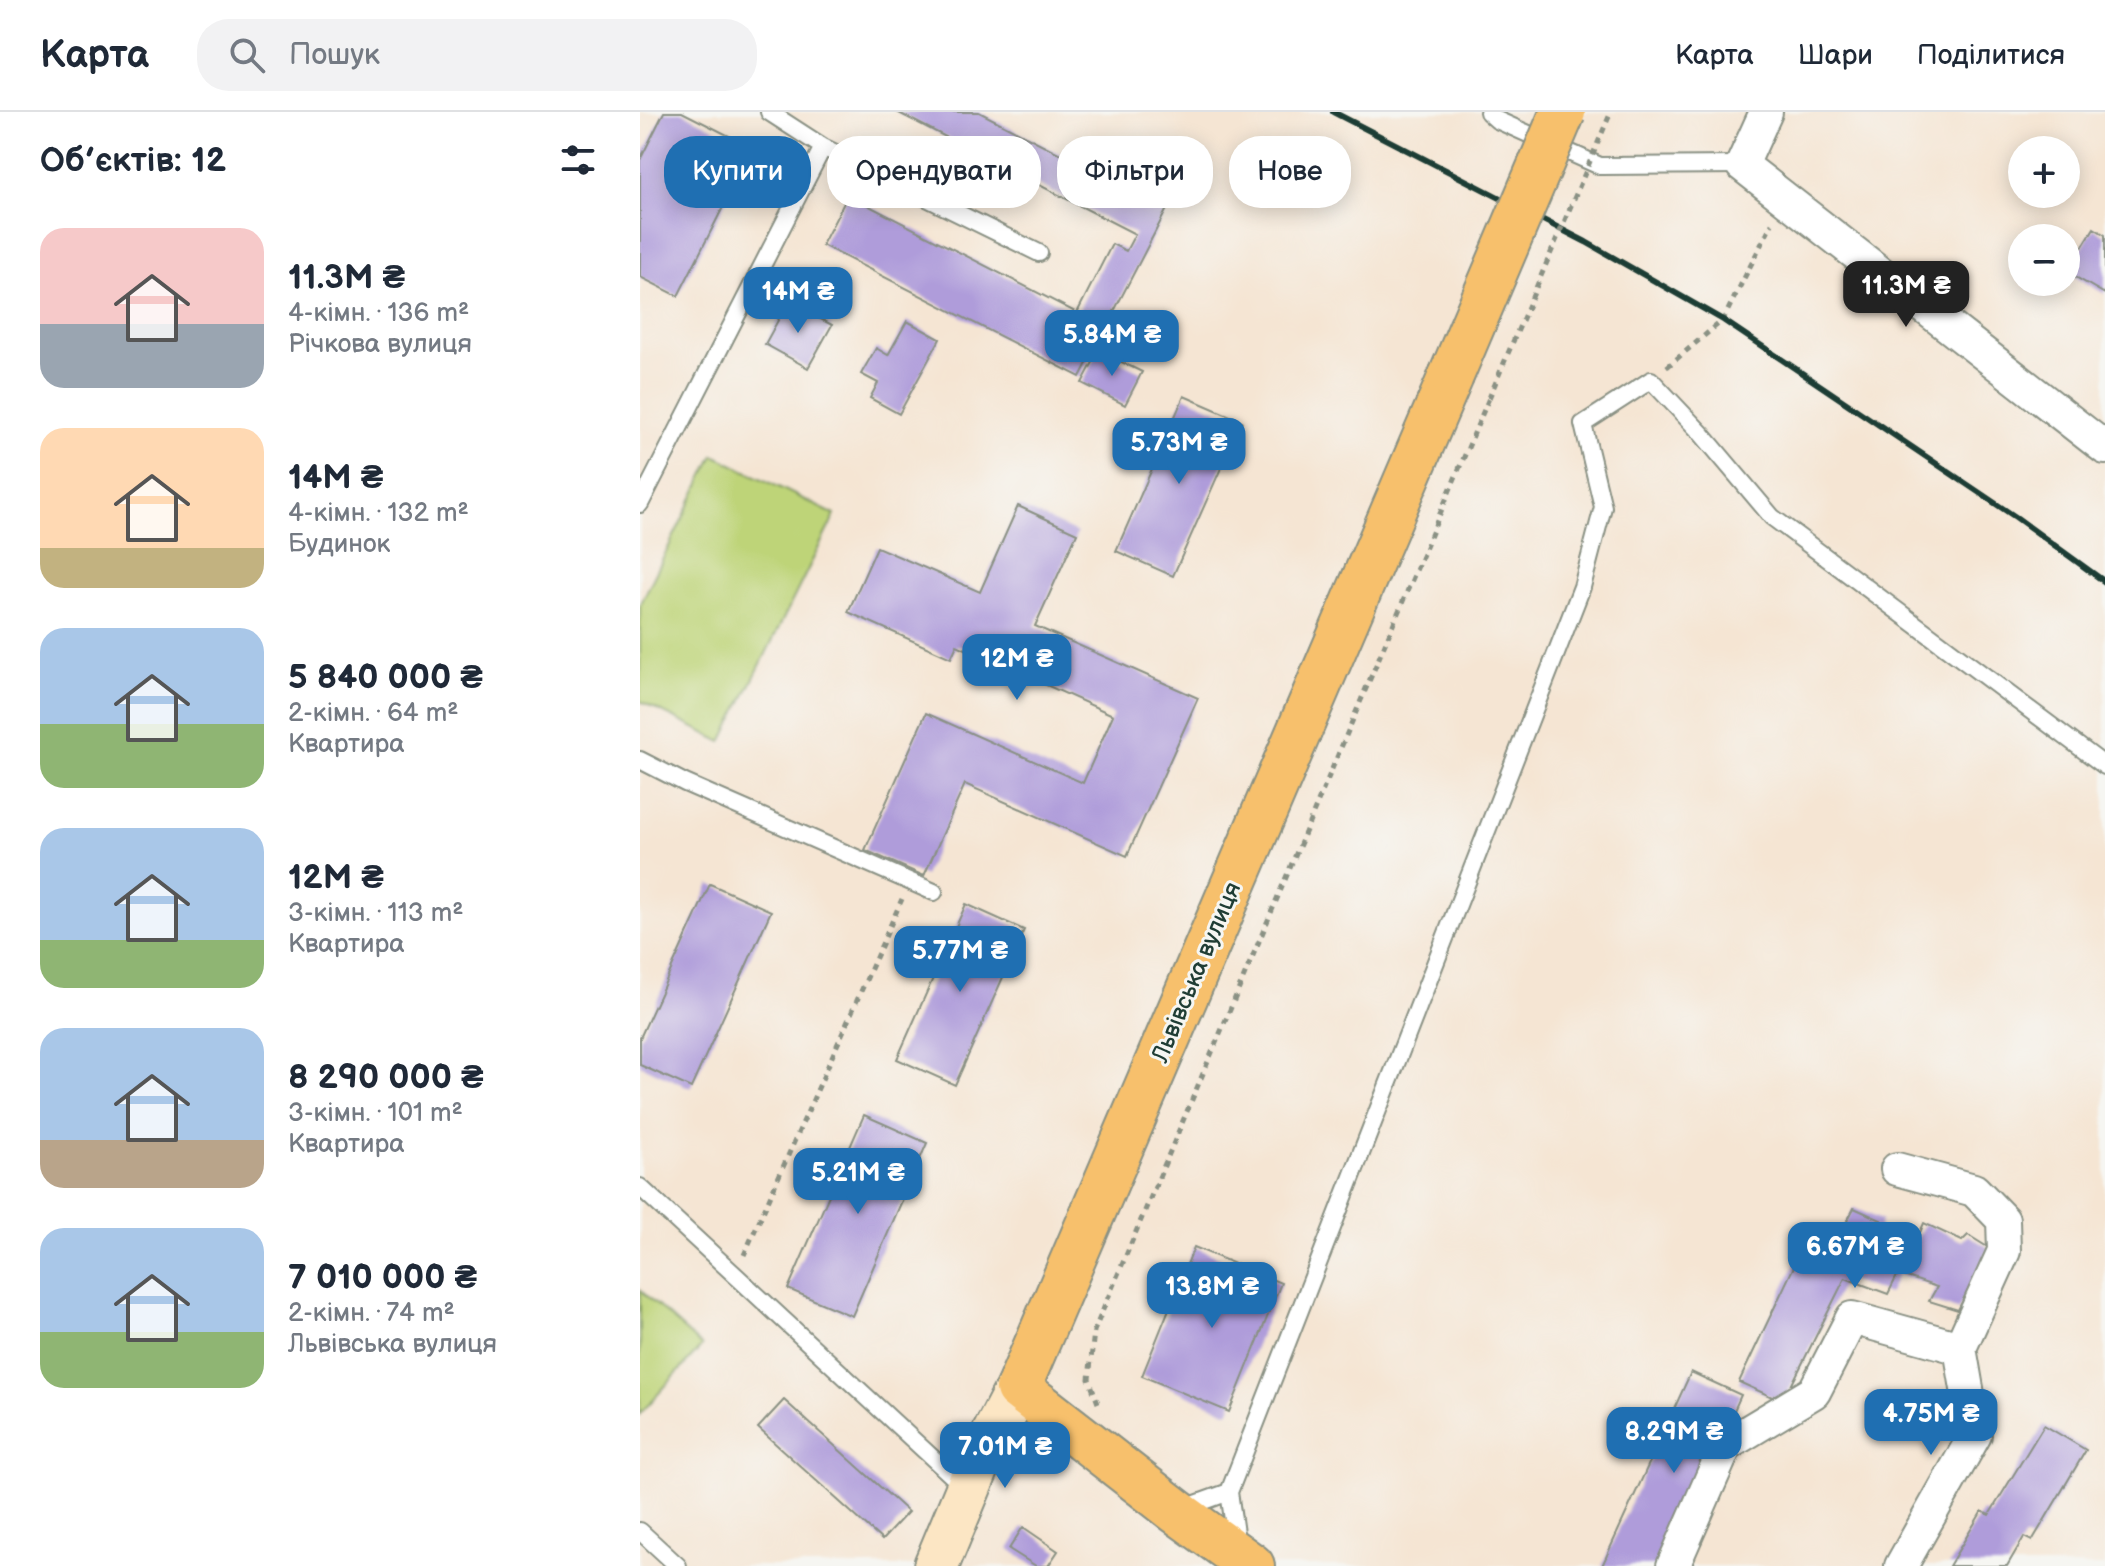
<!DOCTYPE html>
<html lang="uk">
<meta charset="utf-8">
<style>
:root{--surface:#fff;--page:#f2f2f3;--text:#1f2937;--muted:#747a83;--line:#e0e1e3;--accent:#1f6fb2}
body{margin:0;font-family:"Balsamiq Sans",sans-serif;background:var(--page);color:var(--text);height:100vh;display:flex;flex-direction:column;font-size:30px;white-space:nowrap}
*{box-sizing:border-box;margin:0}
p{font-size:26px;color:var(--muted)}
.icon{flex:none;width:44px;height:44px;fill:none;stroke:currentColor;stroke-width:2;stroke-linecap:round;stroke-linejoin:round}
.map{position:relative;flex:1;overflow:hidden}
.panel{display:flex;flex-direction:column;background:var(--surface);width:640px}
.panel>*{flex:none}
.top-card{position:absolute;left:24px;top:24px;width:760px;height:72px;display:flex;gap:16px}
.controls{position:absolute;left:1368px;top:24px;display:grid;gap:16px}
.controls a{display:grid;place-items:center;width:72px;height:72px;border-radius:50%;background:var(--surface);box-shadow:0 4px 20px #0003;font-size:40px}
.price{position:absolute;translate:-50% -68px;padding:0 18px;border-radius:16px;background:var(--accent);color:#fff;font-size:26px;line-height:52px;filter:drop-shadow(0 2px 4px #0008)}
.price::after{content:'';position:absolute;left:50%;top:48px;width:24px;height:18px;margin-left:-12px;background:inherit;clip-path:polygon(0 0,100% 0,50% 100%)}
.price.current{background:#222;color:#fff}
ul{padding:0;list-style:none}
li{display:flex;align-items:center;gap:24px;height:200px;padding:0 40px}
li span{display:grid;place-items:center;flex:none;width:224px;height:160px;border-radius:24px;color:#555}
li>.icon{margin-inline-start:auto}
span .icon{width:96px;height:96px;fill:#fffc;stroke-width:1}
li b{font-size:34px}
h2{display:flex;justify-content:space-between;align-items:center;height:96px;padding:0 40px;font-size:34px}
.tag{padding:0 28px;border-radius:32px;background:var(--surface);box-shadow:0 4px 20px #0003;font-size:28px;line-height:72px}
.tag.current{background:var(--accent);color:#fff}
header{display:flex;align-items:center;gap:48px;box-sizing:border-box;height:112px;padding:0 40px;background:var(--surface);border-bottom:2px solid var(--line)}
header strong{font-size:38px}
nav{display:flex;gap:44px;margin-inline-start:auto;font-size:28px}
.search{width:560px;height:72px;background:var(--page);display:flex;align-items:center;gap:20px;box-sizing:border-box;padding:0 28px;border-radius:32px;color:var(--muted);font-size:30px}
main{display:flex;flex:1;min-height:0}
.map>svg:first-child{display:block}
.green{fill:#bed478;stroke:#6e8856;stroke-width:2}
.building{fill:#af9cda}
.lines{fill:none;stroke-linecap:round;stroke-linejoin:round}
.lane-casing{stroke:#8a9184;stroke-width:20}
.street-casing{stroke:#8a9184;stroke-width:36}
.secondary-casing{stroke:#8a9184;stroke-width:48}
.highway-casing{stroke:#8a9184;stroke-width:48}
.path{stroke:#8a9184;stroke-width:5;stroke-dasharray:6 6;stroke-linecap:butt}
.lane{stroke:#fff;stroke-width:16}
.street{stroke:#fff;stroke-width:32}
.secondary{stroke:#fce6c4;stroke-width:44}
.highway{stroke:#f7c06c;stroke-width:44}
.rail{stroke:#1f3d34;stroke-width:6}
.highway-bridge-casing{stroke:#8a9184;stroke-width:48;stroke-linecap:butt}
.path-bridge{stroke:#8a9184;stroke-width:5;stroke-dasharray:6 6;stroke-linecap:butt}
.highway-bridge{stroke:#f7c06c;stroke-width:44}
.labels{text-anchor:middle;stroke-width:6;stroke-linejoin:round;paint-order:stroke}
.street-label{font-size:24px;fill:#1f3d34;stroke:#f6f6f2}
</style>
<header>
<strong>Карта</strong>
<div class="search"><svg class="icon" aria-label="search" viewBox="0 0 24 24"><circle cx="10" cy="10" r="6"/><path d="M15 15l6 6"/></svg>Пошук</div>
<nav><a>Карта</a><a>Шари</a><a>Поділитися</a></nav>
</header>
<main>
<section class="panel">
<h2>Об’єктів: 12<svg class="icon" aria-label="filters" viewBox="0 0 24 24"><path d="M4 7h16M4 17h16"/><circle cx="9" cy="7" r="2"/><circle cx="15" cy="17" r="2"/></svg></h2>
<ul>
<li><span style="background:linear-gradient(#f6c9c9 60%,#9aa5b1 0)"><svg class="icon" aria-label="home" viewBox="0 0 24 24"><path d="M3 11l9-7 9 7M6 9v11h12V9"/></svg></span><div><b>11.3M ₴</b><p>4-кімн. · 136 m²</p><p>Річкова вулиця</p></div></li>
<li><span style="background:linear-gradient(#ffd9b3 75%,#c2b280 0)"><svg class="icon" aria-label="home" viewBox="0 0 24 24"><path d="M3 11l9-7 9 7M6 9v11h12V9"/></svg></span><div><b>14M ₴</b><p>4-кімн. · 132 m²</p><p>Будинок</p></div></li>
<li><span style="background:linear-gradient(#a9c7e8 60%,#8fb573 0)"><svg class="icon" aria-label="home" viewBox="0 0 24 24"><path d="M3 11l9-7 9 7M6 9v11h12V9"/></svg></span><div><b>5 840 000 ₴</b><p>2-кімн. · 64 m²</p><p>Квартира</p></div></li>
<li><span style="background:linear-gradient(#a9c7e8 70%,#8fb573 0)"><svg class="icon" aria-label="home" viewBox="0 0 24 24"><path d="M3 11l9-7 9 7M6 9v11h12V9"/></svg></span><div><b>12M ₴</b><p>3-кімн. · 113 m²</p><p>Квартира</p></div></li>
<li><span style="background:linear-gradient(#a9c7e8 70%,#b9a48a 0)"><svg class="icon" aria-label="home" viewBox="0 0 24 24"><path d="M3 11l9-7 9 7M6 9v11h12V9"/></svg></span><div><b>8 290 000 ₴</b><p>3-кімн. · 101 m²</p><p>Квартира</p></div></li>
<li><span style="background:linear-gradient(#a9c7e8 65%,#8fb573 0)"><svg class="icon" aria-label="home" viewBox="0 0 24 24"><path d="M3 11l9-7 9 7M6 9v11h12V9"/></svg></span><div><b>7 010 000 ₴</b><p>2-кімн. · 74 m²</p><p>Львівська вулиця</p></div></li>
</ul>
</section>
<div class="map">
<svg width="1465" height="1454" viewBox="0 0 1465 1454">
<rect width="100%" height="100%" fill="#f6f6f2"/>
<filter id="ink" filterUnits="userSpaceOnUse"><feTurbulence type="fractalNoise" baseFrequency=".0125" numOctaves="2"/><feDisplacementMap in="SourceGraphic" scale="16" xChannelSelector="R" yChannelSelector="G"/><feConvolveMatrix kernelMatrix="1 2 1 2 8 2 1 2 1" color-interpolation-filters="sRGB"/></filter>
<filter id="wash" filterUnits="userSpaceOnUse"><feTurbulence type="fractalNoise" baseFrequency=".006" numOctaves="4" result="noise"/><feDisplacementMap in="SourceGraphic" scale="32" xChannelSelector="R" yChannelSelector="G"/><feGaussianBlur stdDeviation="1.8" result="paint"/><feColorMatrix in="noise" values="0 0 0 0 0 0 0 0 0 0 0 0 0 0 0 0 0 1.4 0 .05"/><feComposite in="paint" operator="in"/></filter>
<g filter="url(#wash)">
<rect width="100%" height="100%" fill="#f5e5d3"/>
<!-- green -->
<path class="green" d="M74,343L195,403L82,630L0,589V493Z
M0,1178L62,1234L0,1302Z"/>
<g id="blocks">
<!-- building -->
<path class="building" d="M24,0H42L113,36L38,184L0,165V48Z
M257,0H339L527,97L440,265L182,133L208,83L437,201L472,132L486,139L495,122Z
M1454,116L1465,123V182L1427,160Z
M148,190L192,213L168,256L125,232Z
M267,209L300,227L259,302L230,286L238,271L221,262L236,236L248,243Z
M459,239L502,260L485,293L442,271Z
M544,284L602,309L533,464L476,439Z
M378,394L437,421L395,514L558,586L487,744L325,672L284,764L225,738L286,601L443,671L473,603L317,533L311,546L208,500L237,435L340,480Z
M70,772L131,799L51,976L0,953V926Z
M326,792L384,818L315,973L257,947Z
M224,1003L287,1031L212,1204L148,1177Z
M1214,1096L1241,1108L1239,1118L1276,1130L1284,1111L1322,1129L1328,1123L1349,1136L1318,1198L1289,1189L1297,1175L1258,1162L1248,1182L1205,1166L1143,1290L1099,1270L1158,1146L1182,1157Z
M554,1135L641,1171L589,1300L502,1264Z
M1051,1260L1101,1283L1024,1454H962Z
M144,1288L268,1400L242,1428L118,1316Z
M1404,1313L1446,1338L1392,1429L1384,1425L1367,1454H1309L1342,1399L1349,1403Z
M383,1415L418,1439L408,1454H396L369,1437Z"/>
</g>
</g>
<g filter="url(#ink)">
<use href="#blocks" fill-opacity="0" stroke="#8a9184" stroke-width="2"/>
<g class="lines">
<defs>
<path id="lane" d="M129,0L183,35L399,141
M848,0L857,8L960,54L1102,53
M0,392L183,35
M0,648L45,671L294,780
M0,1075L324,1375
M542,1397L589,1380
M0,1419L38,1454
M597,1435L589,1380L942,475L963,395L943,312L1011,268L1062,322L1132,405L1465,654"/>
<path id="street" d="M1126,0L1102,53L1465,336
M1033,1454L1086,1333L1174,1280L1212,1206L1320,1236L1364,1139L1363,1108L1334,1078L1257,1057
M1261,1454L1335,1323L1320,1236"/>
<path id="secondary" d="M296,1454L337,1355L378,1276"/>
<path id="highway" d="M612,1454L536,1399L378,1276L811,264"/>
</defs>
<!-- lane casing -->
<use href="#lane" class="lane-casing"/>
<!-- street casing -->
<use href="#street" class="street-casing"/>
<!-- secondary casing -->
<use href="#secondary" class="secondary-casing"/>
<!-- highway casing -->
<use href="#highway" class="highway-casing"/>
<!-- path -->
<path class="path" d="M1027,255L1083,208L1132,111
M104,1143L262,787
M458,1291L449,1267L454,1219L849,286"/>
<!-- lane -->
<use href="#lane" class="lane"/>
<!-- street -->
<use href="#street" class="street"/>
<!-- secondary -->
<use href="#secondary" class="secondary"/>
<!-- highway -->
<use href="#highway" class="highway"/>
<!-- rail -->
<path class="rail" d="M693,0L946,130L1083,208L1377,406L1465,470"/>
<defs>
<path id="highway-bridge" d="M811,264L923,0"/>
</defs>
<!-- highway-bridge casing -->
<use href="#highway-bridge" class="highway-bridge-casing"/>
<!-- path-bridge -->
<path class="path-bridge" d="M849,286L971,0"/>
<!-- highway-bridge -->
<use href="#highway-bridge" class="highway-bridge"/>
</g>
</g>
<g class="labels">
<!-- street labels -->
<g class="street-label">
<text transform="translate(556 860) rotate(-67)" y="8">Львівська вулиця</text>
</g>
</g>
</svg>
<div class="controls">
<a>+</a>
<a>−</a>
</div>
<b class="price current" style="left:1266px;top:217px">11.3M ₴</b>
<b class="price" style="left:158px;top:223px">14M ₴</b>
<b class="price" style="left:472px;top:266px">5.84M ₴</b>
<b class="price" style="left:539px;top:374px">5.73M ₴</b>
<b class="price" style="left:377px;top:590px">12M ₴</b>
<b class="price" style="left:320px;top:882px">5.77M ₴</b>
<b class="price" style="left:218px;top:1104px">5.21M ₴</b>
<b class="price" style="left:1215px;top:1178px">6.67M ₴</b>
<b class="price" style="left:572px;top:1218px">13.8M ₴</b>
<b class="price" style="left:1291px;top:1345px">4.75M ₴</b>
<b class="price" style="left:1034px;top:1363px">8.29M ₴</b>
<b class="price" style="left:365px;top:1378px">7.01M ₴</b>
<div class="top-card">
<a class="tag current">Купити</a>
<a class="tag">Орендувати</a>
<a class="tag">Фільтри</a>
<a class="tag">Нове</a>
</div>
</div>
</main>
